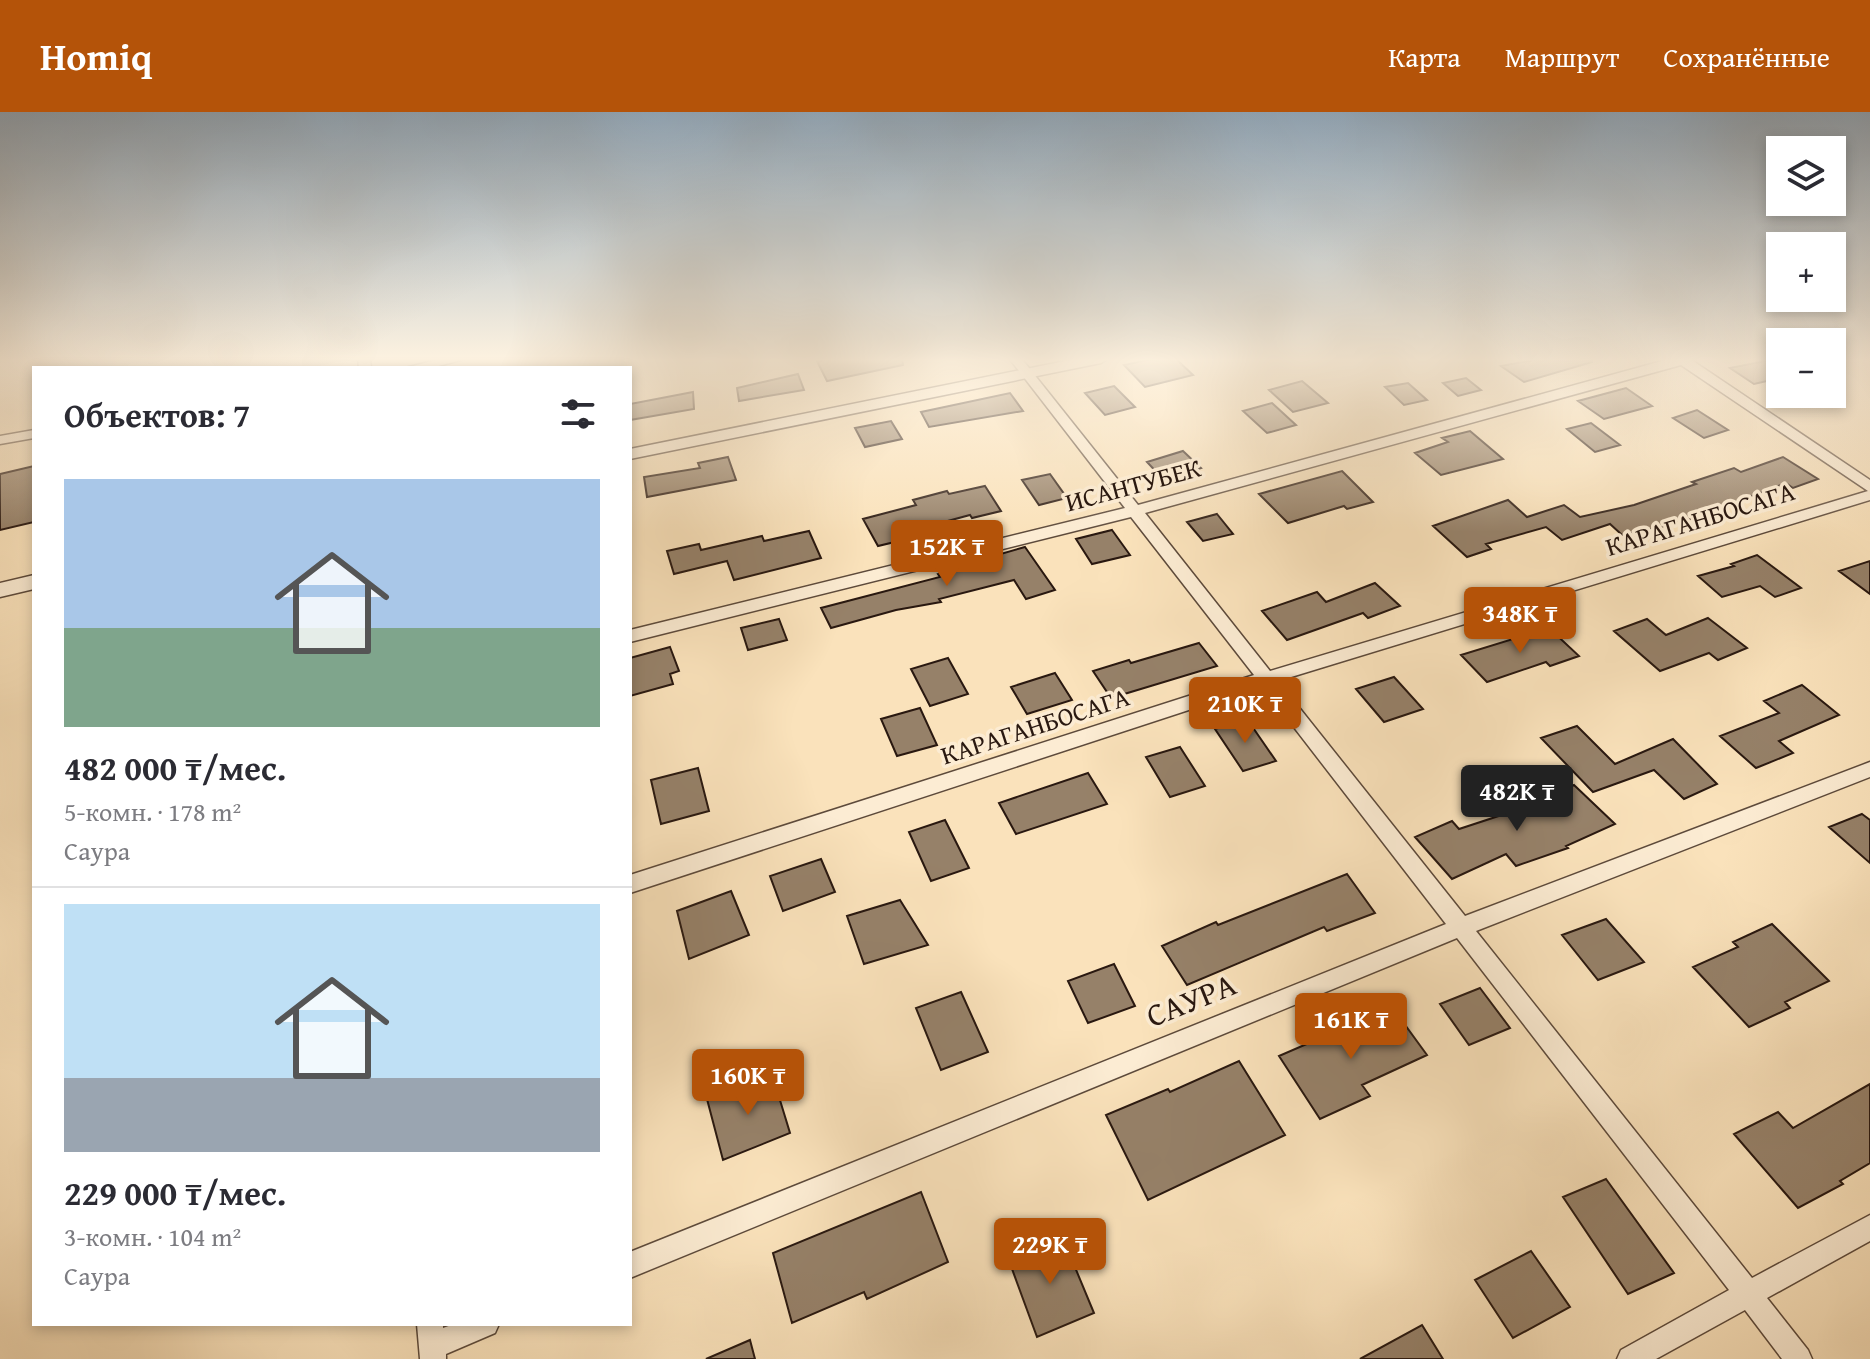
<!DOCTYPE html>
<html lang="ru">
<meta charset="utf-8">
<style>
:root{--surface:#fff;--page:#f2f2f3;--text:#2b2b33;--muted:#7c7c81;--line:#e1e1e2;--accent:#b45309}
body{margin:0;font-family:"Gentium Book Plus",serif;background:var(--page);color:var(--text);height:100vh;display:flex;flex-direction:column;font-size:30px;white-space:nowrap}
*{box-sizing:border-box;margin:0}
p{font-size:26px;color:var(--muted)}
.icon{flex:none;width:44px;height:44px;fill:none;stroke:currentColor;stroke-width:2;stroke-linecap:round;stroke-linejoin:round}
.map{position:relative;flex:1;overflow:hidden}
.details{position:absolute;left:32px;top:254px;width:600px;height:960px;display:flex;flex-direction:column;background:var(--surface);border-radius:0px;box-shadow:0 4px 12px #0003}
.details>*{flex:none}
.fabs{position:absolute;left:1766px;top:24px;display:grid;gap:16px}
.fabs a{display:grid;place-items:center;width:80px;height:80px;border-radius:0px;background:var(--surface);box-shadow:0 4px 12px #0003;font-size:40px}
.price{position:absolute;translate:-50% -68px;padding:0 18px;border-radius:8px;background:var(--accent);color:#fff;font-size:26px;line-height:52px;filter:drop-shadow(0 2px 4px #0008)}
.price::after{content:'';position:absolute;left:50%;top:48px;width:24px;height:18px;margin-left:-12px;background:inherit;clip-path:polygon(0 0,100% 0,50% 100%)}
.price.active{background:#222;color:#fff}
ul{padding:0;list-style:none}
li{display:grid;align-content:center;gap:16px;height:424px;padding:0 32px}
li+li{border-top:2px solid var(--line)}
li span{display:grid;place-items:center;height:248px;border-radius:0px;color:#555}
li>.icon{margin-inline-start:auto}
span .icon{width:144px;height:144px;fill:#fffc;stroke-width:1}
li b{font-size:34px}
h2{display:flex;justify-content:space-between;align-items:center;height:96px;padding:0 32px;font-size:34px}
header{display:flex;align-items:center;gap:48px;box-sizing:border-box;height:112px;padding:0 40px;background:var(--accent);color:#fff}
header strong{font-size:38px}
nav{display:flex;gap:44px;margin-inline-start:auto;font-size:28px}
.map>svg:first-child{display:block}
.building{fill:#968169;stroke:#291810;stroke-width:2}
.lines{fill:none;stroke-linecap:round;stroke-linejoin:round}
.minor-casing{stroke:#5d4a3b;stroke-width:3}
.tertiary-casing{stroke:#5d4a3b;stroke-width:3}
.minor{fill:#fcecd3;fill-rule:evenodd}
.tertiary{fill:#fcecd3;fill-rule:evenodd}
.labels{text-anchor:middle;stroke-width:7;stroke-linejoin:round;paint-order:stroke}
.street-label{font-size:26px;fill:#291810;stroke:#fcecd3}
.near-street-label{font-size:32px;fill:#291810;stroke:#fcecd3}
</style>
<header>
<strong>Homiq</strong>
<nav><a>Карта</a><a>Маршрут</a><a>Сохранённые</a></nav>
</header>
<div class="map">
<svg width="1870" height="1247" viewBox="0 0 1870 1247">
<rect width="100%" height="100%" fill="#fae2bb"/>
<filter id="stains"><feTurbulence type="fractalNoise" baseFrequency=".0025" numOctaves="4"/><feColorMatrix values="0 0 0 0 .2 0 0 0 0 .09 0 0 0 0 .02 0 0 0 .5 -.17"/></filter>
<radialGradient id="worn" r=".72"><stop offset=".6" stop-color="#630" stop-opacity="0"/><stop offset="1" stop-color="#630" stop-opacity=".3"/></radialGradient>
<!-- building -->
<path class="building" d="M836,246H902L903,253L827,269L817,249Z
M1156,246H1175L1193,263L1145,275L1124,253Z
M1544,246H1592V250L1524,270L1501,254Z
M1780,246V266L1754,272L1730,256Z
M798,262L804,278L739,289L737,276Z
M1466,266L1481,278L1458,284L1443,271Z
M1302,269L1328,291L1293,300L1269,278Z
M1408,271L1427,288L1404,293L1385,275Z
M1114,274L1135,295L1105,303L1085,281Z
M1626,276L1652,294L1604,307L1578,289Z
M693,280L694,297L630,308V292Z
M1010,281L1023,299L929,315L921,300Z
M1272,291L1296,313L1267,321L1243,299Z
M1697,298L1728,318L1704,326L1673,306Z
M891,309L902,327L865,335L855,316Z
M1591,311L1620,333L1595,340L1567,317Z
M1470,319L1503,347L1441,363L1415,341L1448,330L1442,326Z
M1183,339L1201,356L1164,368L1147,350Z
M728,345L736,368L647,385L644,365L700,356L698,351Z
M1783,345L1818,367L1793,376L1786,371L1680,411L1622,423L1610,412L1562,428L1546,415L1486,432L1491,437L1467,445L1433,414L1508,388L1527,405L1564,393L1580,405L1634,393L1696,372L1692,370L1734,356L1741,360Z
M34,354V410L0,418V362Z
M1342,359L1373,390L1347,397L1344,394L1288,411L1259,382Z
M1050,362L1067,386L1039,393L1022,368Z
M985,374L1001,399L972,406L970,403L903,421L907,427L878,434L863,407L916,393L913,388L947,379L949,382Z
M1217,402L1233,422L1203,429L1187,410Z
M1112,418L1130,443L1092,452L1076,427Z
M809,419L821,446L734,468L727,449L674,462L667,439L699,432L701,438L762,424L764,429Z
M1025,435L1055,478L1026,487L1014,468L939,487L941,490L896,498L831,516L821,496L940,465L938,462L999,446L997,443Z
M1757,443L1801,476L1775,485L1760,474L1722,485L1698,464L1734,454L1731,452Z
M1870,449V482L1839,459Z
M1375,471L1400,494L1368,506L1363,501L1287,528L1262,499L1317,480L1326,490Z
M1708,506L1747,536L1718,548L1709,541L1660,559L1614,519L1647,507L1666,523Z
M779,507L787,528L748,538L741,516Z
M1549,516L1579,544L1550,554L1546,550L1487,570L1461,543Z
M1199,531L1217,554L1111,586L1093,559L1129,548L1131,551Z
M670,535L679,559L670,562L673,572L630,584V546Z
M948,546L968,582L930,594L911,557Z
M1055,561L1072,588L1027,602L1011,575Z
M1394,565L1423,597L1384,610L1356,577Z
M1802,573L1839,603L1779,629L1793,641L1756,656L1720,624L1779,601L1764,589Z
M920,596L937,633L897,644L881,607Z
M1247,607L1276,649L1243,659L1215,617Z
M1577,614L1615,652L1673,627L1717,672L1684,687L1654,658L1593,680L1541,626Z
M1180,635L1205,674L1170,685L1146,645Z
M698,656L709,699L661,712L651,668Z
M1088,661L1107,692L1016,722L999,691Z
M1574,673L1615,712L1566,734L1568,736L1516,754L1506,742L1452,767L1415,725L1452,709L1459,717L1523,696Z
M1862,702L1870,708V751L1829,715Z
M945,708L969,756L931,769L909,720Z
M821,747L835,780L783,799L770,764Z
M1347,762L1375,801L1327,819L1324,815L1187,873L1162,834L1216,810L1218,813Z
M731,779L749,823L689,847L677,799Z
M900,788L928,833L864,852L847,804Z
M1606,807L1644,850L1598,868L1562,823Z
M1772,812L1829,869L1785,890L1790,896L1749,915L1693,855L1738,835L1733,830Z
M1114,852L1135,894L1088,911L1068,869Z
M1480,876L1510,916L1469,933L1440,892Z
M961,880L988,940L941,958L916,896Z
M1392,895L1427,943L1362,973L1370,984L1320,1007L1279,944Z
M1239,949L1285,1023L1148,1088L1106,1003L1168,977L1170,980Z
M772,962L790,1021L723,1048L707,987Z
M1870,972V1051L1840,1069L1843,1072L1798,1096L1734,1022L1778,1000L1793,1016Z
M1606,1067L1674,1161L1628,1182L1563,1085Z
M921,1080L948,1150L867,1187L864,1180L792,1211L773,1141Z
M1062,1124L1094,1201L1037,1225L1008,1146Z
M1531,1139L1570,1195L1513,1226L1475,1168Z
M1422,1213L1443,1247H1360Z
M750,1228L755,1247H706Z"/>
<g class="lines">
<defs>
<path id="minor" d="M358,246H370L371,256H359Z
M444,246H468L431,256H405Z
M1009,246H1021L1138,393L1673,246H1697L1693,249L1870,368V388L1278,569L1465,804L1870,650V665L1476,819L1752,1166L1870,1103V1129L1767,1186L1808,1238L1812,1247H1782L1745,1198L1656,1247H1617L1621,1238L1729,1178L1457,826L630,1166V1140L1446,812L1262,574L630,781V763L1254,563L1131,405L630,530V518L1125,396ZM1681,253L1868,379L1270,559L1145,401Z
M34,318V326L0,332V324Z
M417,1212H443V1216L454,1212H499L495,1221L446,1242V1247H420Z"/>
<path id="tertiary" d="M1080,246H1109L1101,251L630,347V337Z
M34,463V477L0,485V471Z"/>
</defs>
<!-- minor casing -->
<use href="#minor" class="minor-casing"/>
<!-- tertiary casing -->
<use href="#tertiary" class="tertiary-casing"/>
<!-- minor -->
<use href="#minor" class="minor"/>
<!-- tertiary -->
<use href="#tertiary" class="tertiary"/>
</g>
<!-- sky -->
<linearGradient id="sky" x2="0" y2="1"><stop stop-color="#93abbf"/><stop offset="0.59" stop-color="#fdf2e0"/><stop offset="1" stop-color="#fdf2e0" stop-opacity="0"/></linearGradient>
<rect width="1870" height="420" fill="url(#sky)"/>
<g class="labels">
<!-- street labels -->
<g class="street-label">
<text transform="translate(1133 373) rotate(-15)" y="9">ИСАНТУБЕК</text>
<text transform="translate(1700 407) rotate(-17)" y="9">КАРАГАНБОСАГА</text>
<text transform="translate(1035 614) rotate(-18)" y="9">КАРАГАНБОСАГА</text>
</g>
<!-- near-street labels -->
<g class="near-street-label">
<text transform="translate(1191 888) rotate(-22)" y="11">САУРА</text>
</g>
</g>
<rect width="100%" height="100%" filter="url(#stains)"/>
<rect width="100%" height="100%" fill="url(#worn)"/>
</svg>
<div class="fabs">
<a><svg class="icon" aria-label="layers" viewBox="0 0 24 24"><path d="M12 4l9 5-9 5-9-5zM3 14l9 5 9-5"/></svg></a>
<a>+</a>
<a>−</a>
</div>
<b class="price" style="left:947px;top:476px">152K ₸</b>
<b class="price" style="left:1520px;top:543px">348K ₸</b>
<b class="price" style="left:1245px;top:633px">210K ₸</b>
<b class="price active" style="left:1517px;top:721px">482K ₸</b>
<b class="price" style="left:1351px;top:949px">161K ₸</b>
<b class="price" style="left:748px;top:1005px">160K ₸</b>
<b class="price" style="left:1050px;top:1174px">229K ₸</b>
<section class="details">
<h2>Объектов: 7<svg class="icon" aria-label="filters" viewBox="0 0 24 24"><path d="M4 7h16M4 17h16"/><circle cx="9" cy="7" r="2"/><circle cx="15" cy="17" r="2"/></svg></h2>
<ul>
<li><span style="background:linear-gradient(#a9c7e8 60%,#7fa58c 0)"><svg class="icon" aria-label="home" viewBox="0 0 24 24"><path d="M3 11l9-7 9 7M6 9v11h12V9"/></svg></span><div><b>482 000 ₸/мес.</b><p>5-комн. · 178 m²</p><p>Саура</p></div></li>
<li><span style="background:linear-gradient(#bfe0f5 70%,#9aa5b1 0)"><svg class="icon" aria-label="home" viewBox="0 0 24 24"><path d="M3 11l9-7 9 7M6 9v11h12V9"/></svg></span><div><b>229 000 ₸/мес.</b><p>3-комн. · 104 m²</p><p>Саура</p></div></li>
</ul>
</section>
</div>
